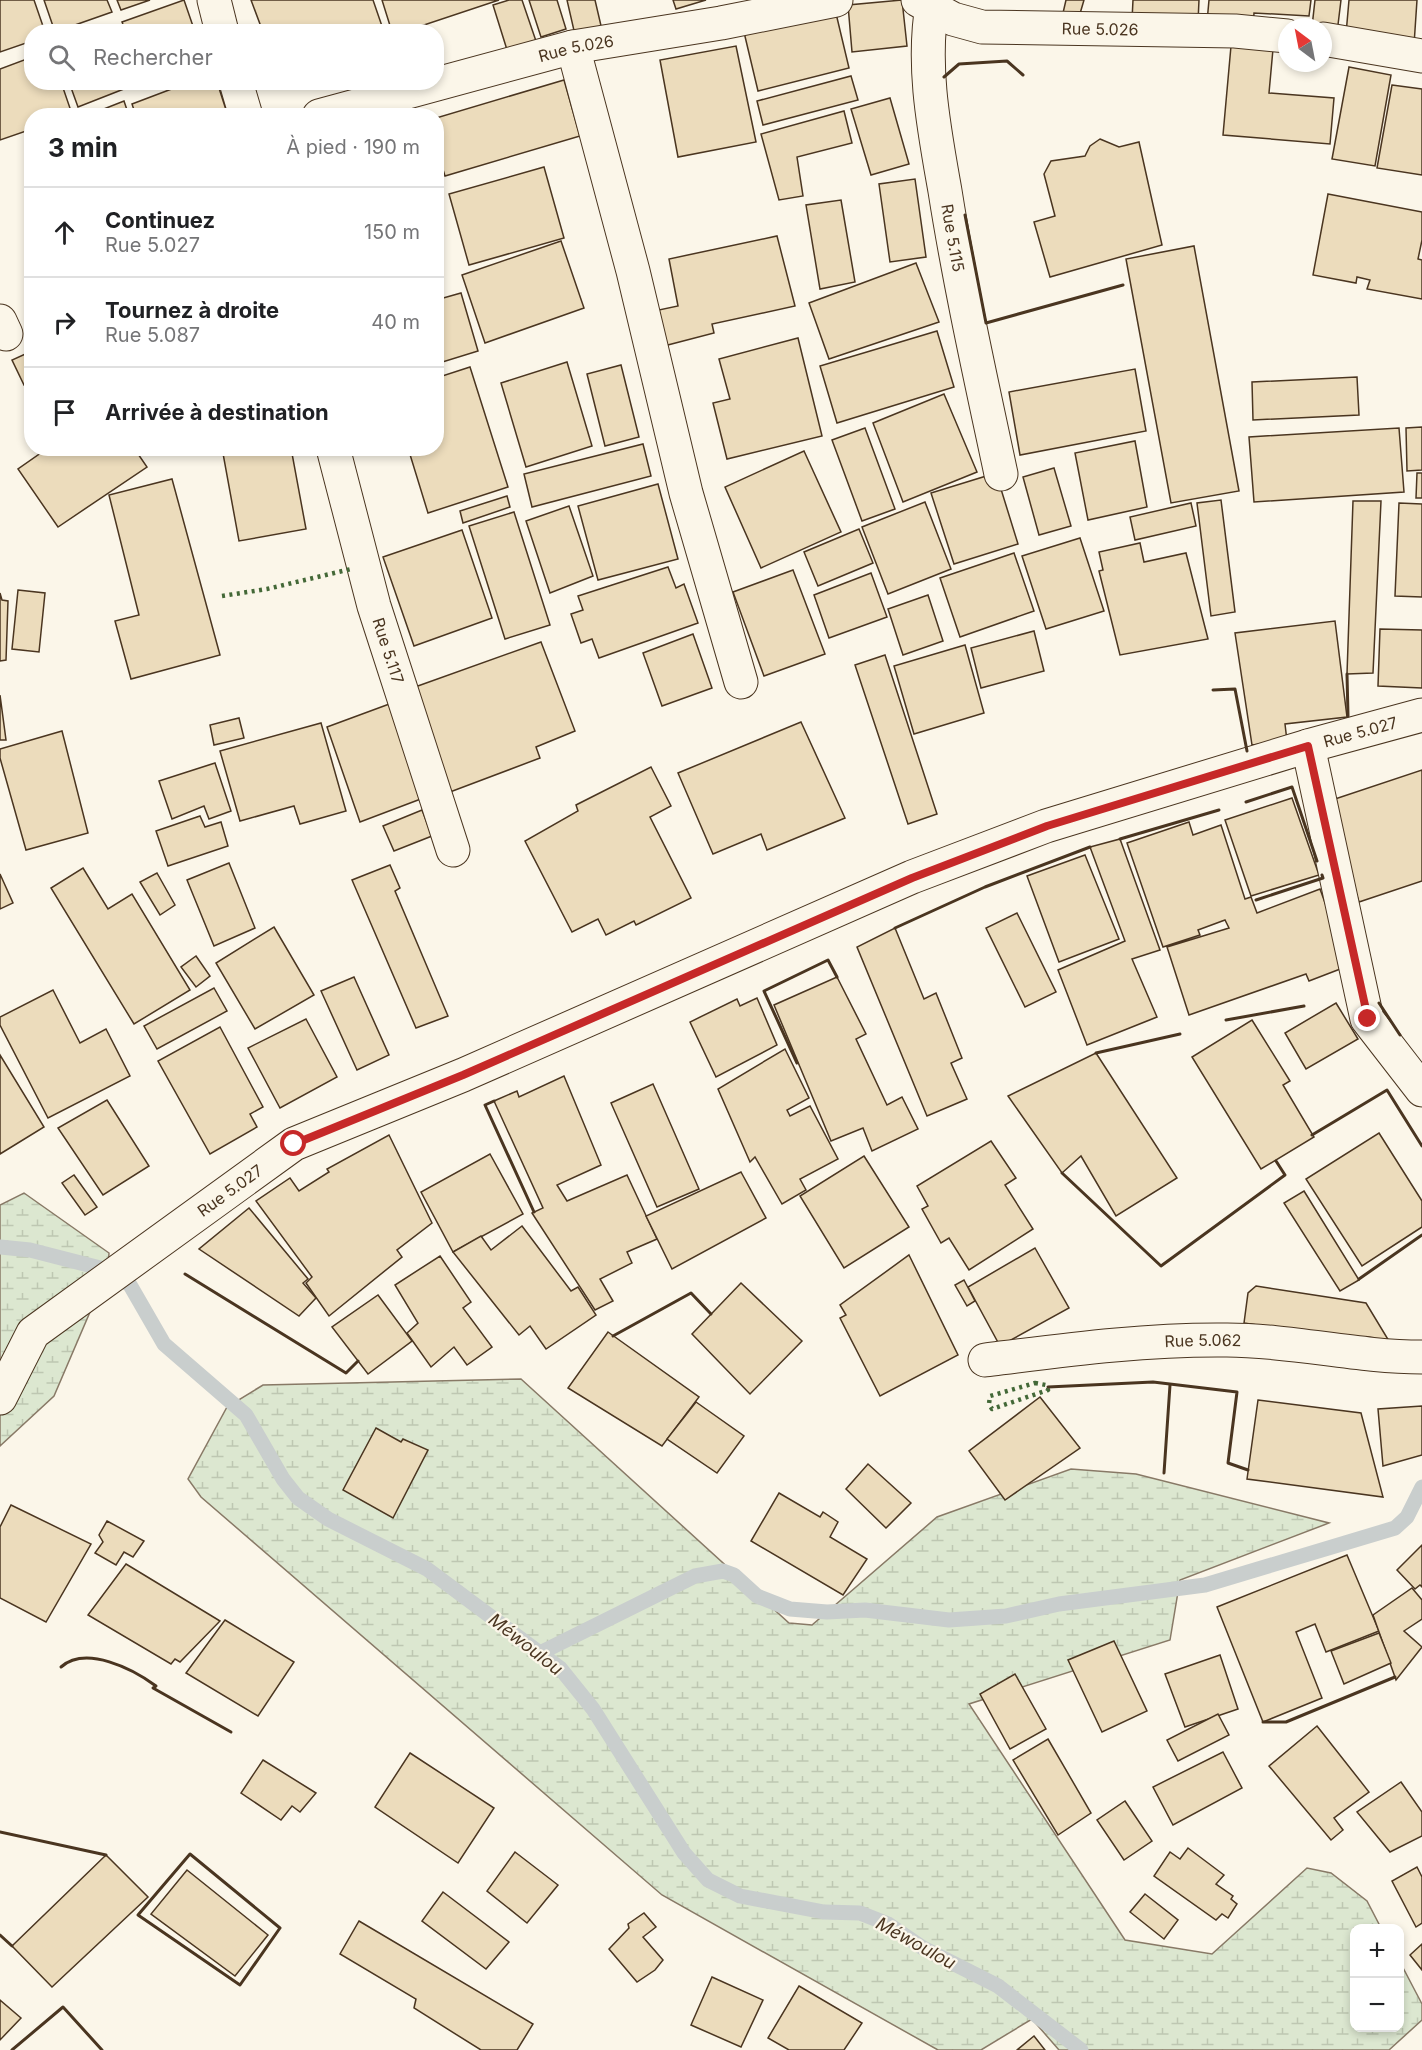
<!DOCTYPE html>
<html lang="fr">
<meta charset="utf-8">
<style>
body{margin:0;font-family:Inter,sans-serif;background:#f2f2f2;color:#202124}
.controls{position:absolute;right:18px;bottom:18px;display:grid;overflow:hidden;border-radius:12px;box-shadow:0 3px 9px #0003}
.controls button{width:54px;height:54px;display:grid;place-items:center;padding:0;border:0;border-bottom:2px solid #e0e0e0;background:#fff;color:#202124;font:30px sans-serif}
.compass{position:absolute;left:1278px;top:18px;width:54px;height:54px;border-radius:50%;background:#fff;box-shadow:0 3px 9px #0003;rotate:328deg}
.stop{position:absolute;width:18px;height:18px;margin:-14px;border:4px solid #c62828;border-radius:50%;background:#fff}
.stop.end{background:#c62828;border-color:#fff;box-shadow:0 2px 6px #0008}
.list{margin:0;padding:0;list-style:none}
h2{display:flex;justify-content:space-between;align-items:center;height:78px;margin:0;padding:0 24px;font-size:26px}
h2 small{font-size:20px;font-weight:400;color:#757577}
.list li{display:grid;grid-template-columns:39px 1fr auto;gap:18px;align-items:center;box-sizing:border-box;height:90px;padding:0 24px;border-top:2px solid #e0e0e0}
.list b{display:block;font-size:22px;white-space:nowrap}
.list p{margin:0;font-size:20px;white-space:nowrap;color:#757577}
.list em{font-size:20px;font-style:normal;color:#757577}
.icon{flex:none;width:33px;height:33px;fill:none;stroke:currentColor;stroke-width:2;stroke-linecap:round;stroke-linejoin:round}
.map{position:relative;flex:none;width:1422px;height:2050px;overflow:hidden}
.search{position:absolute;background:#fff;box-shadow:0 3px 9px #0003;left:24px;top:24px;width:420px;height:66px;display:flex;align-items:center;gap:15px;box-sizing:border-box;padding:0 21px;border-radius:24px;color:#757577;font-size:22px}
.panel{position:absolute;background:#fff;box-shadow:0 3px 9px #0003;left:24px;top:108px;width:420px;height:348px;border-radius:24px}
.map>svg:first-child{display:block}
</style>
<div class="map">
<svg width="1422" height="2050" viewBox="0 0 1422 2050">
<defs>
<pattern id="wetland-marsh" width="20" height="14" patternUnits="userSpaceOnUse" patternTransform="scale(1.5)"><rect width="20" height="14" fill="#dce7d0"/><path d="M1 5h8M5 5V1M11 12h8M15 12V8" fill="none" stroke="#bec7b2"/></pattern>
</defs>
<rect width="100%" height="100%" fill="#fbf6e9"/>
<!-- wetland -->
<g fill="url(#wetland-marsh)" stroke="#887966" stroke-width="1.5">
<polygon points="24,1193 109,1253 108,1270 54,1396 0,1446 0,1205"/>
<polygon points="521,1379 789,1623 812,1625 937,1517 1071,1469 1136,1474 1329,1523 1180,1580 1170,1640 969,1704 1125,1940 1212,1954 1307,1868 1331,1873 1367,1901 1381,1928 1354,1928 1354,2028 1400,2028 1400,1962 1422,2004 1422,2020 1389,2050 1059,2050 1032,2019 981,2050 938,2050 662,1895 201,1497 188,1479 227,1407 263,1385"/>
</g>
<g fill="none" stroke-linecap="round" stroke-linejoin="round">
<!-- stream -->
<g stroke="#c9cecd" stroke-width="15">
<polyline points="0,1247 30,1250 108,1270 130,1285 164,1344 246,1415 283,1479 298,1498 328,1519 427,1569 560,1668 593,1709 684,1853 708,1880 740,1896 824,1912 860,1913 888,1924 923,1948 998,1986 1081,2050"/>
<polyline points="542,1652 695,1576 723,1571 734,1575 757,1596 790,1609 827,1612 865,1610 949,1620 1006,1616 1059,1604 1205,1585 1395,1528 1407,1517 1422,1487"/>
</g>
</g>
<!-- building -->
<g fill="#ecdcbc" stroke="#4a3520" stroke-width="1.5">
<polygon points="0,0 34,0 45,32 32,32 32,41 0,52"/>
<polygon points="44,0 107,0 112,12 55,32"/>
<polygon points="117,0 150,0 121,10"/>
<polygon points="184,0 195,32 126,32 122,22"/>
<polygon points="251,0 373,0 384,32 263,32"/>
<polygon points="382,0 499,0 403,32 392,32"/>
<polygon points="509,0 522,0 537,44 508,53 493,5"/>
<polygon points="529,0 557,0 566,29 541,37"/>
<polygon points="567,0 595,0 602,30 575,35"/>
<polygon points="673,0 706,0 676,9"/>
<polygon points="902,0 907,46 852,52 848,5"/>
<polygon points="1066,0 1084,0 1079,17 1063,13"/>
<polygon points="1133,0 1199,0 1198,22 1132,20"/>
<polygon points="1209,0 1311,0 1309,16 1254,13 1253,27 1207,22"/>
<polygon points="1315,0 1341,0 1337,33 1323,27 1312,27"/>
<polygon points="1349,0 1417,0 1414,45 1346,34"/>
<polygon points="834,5 849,68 758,91 743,28"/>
<polygon points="736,46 756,142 678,157 660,60"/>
<polygon points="1231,46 1273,49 1269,93 1334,98 1330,144 1223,135"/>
<polygon points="32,57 32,82 61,82 72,114 32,116 32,129 0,140 0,69"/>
<polygon points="1349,67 1391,75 1375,166 1332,159"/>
<polygon points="851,76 858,100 763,125 757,101"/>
<polygon points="564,80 580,136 445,176 436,147 436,118"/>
<polygon points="69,82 133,82 134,85 78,107"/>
<polygon points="190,82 217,82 228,116 136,116 132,104"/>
<polygon points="1392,85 1422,89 1422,175 1377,168"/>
<polygon points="890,98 909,164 871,175 851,109"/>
<polygon points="124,101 129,116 86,116"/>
<polygon points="844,111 852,143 797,157 803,196 779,200 761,134"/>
<polygon points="1100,139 1119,147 1139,142 1162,245 1050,277 1034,222 1055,216 1044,174 1051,161 1085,156 1090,146"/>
<polygon points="544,167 564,238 469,265 449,194"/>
<polygon points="915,179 926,257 890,262 879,184"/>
<polygon points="1328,194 1422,212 1422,240 1418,259 1422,260 1422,299 1367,289 1370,280 1357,277 1356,283 1313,275"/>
<polygon points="841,200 855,282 820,289 806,205"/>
<polygon points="777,236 795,306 712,324 714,333 660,347 654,311 678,306 669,259"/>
<polygon points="561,241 584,308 485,343 462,275"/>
<polygon points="1194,246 1239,491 1171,503 1126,259"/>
<polygon points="916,263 939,322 829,359 809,303"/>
<polygon points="461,293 478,351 436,364 436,300"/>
<polygon points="937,331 954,387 837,423 820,366"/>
<polygon points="798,338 822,436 727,459 713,403 730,399 719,359"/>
<polygon points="32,351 32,381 24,385 12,360"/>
<polygon points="567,362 592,446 526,467 501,383"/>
<polygon points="621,365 639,437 605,446 587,374"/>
<polygon points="470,367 508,487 428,513 408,448 436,448 436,378"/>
<polygon points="1135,369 1146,431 1020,455 1009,392"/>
<polygon points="1357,377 1359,415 1253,420 1252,382"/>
<polygon points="944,394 977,472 903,502 873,423"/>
<polygon points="1422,427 1422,470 1407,471 1406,428"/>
<polygon points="865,428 895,509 862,521 832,440"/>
<polygon points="1399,428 1404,492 1254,502 1249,437"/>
<polygon points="1135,441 1147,507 1088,520 1075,453"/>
<polygon points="643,444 651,476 532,507 524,474"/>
<polygon points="48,448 134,448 147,467 58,527 18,469"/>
<polygon points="222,448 291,448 306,529 239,541"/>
<polygon points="804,451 841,532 761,568 725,487"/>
<polygon points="1054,468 1071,526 1039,535 1023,477"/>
<polygon points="996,473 1018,544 954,564 931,493"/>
<polygon points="1417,473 1422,473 1422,498 1416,498"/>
<polygon points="172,479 220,655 131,679 115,621 139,615 109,495"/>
<polygon points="658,484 678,559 598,580 578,506"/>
<polygon points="507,496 510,507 463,523 460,511"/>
<polygon points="1221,500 1235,612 1211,616 1197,503"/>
<polygon points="1353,501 1381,501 1373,673 1347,674"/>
<polygon points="925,502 951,569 888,594 862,527"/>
<polygon points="1191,503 1196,526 1135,540 1130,517"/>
<polygon points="1399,503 1422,504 1422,597 1395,596"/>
<polygon points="569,506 593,576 550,593 526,521"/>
<polygon points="514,512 550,625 505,639 469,526"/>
<polygon points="859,529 873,563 818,586 804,552"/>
<polygon points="462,530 492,618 414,646 383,557"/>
<polygon points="1080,538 1104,611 1046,629 1022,556"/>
<polygon points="1140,543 1144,562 1186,553 1208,639 1120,655 1099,571 1103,570 1099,552"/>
<polygon points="1014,553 1034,611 960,637 940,578"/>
<polygon points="668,567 676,588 684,584 698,623 599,658 592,639 581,643 571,614 583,610 578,596"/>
<polygon points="793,570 825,654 764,676 733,592"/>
<polygon points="871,573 887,617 829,638 814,595"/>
<polygon points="18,590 45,593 39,652 12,649"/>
<polygon points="0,593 2,600 8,601 6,660 0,661"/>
<polygon points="928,595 943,641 903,655 888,609"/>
<polygon points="1335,621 1347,717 1285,724 1287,741 1252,745 1235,633"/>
<polygon points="1380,629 1422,630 1422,688 1378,686"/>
<polygon points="1034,631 1044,671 981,688 971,648"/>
<polygon points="693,634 712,688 662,706 643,653"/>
<polygon points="541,642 575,731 536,747 540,758 450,792 415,687"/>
<polygon points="965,645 984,713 914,734 894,666"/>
<polygon points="885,655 937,814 908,824 855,665"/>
<polygon points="0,695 6,740 0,740"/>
<polygon points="392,703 426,797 360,822 327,727"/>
<polygon points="239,718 244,738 214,745 210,725"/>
<polygon points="801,722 845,818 767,850 761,834 713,854 678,773"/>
<polygon points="321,723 346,811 300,824 294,806 240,821 220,751"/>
<polygon points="62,731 88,833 26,850 0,758 0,749"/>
<polygon points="215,763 231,811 209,819 204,806 172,819 159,781"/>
<polygon points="651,767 671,806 650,817 691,898 636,925 634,921 606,935 598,919 572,932 525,841 578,811 576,805"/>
<polygon points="1422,770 1422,881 1359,902 1326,802"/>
<polygon points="1292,798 1319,875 1251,896 1225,820"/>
<polygon points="422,810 432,836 394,851 383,826"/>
<polygon points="200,816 205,827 221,822 228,846 168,866 156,831"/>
<polygon points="1189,822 1193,835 1221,825 1245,899 1251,897 1257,913 1320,889 1348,966 1309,981 1306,974 1189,1015 1167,947 1229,928 1225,920 1198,930 1200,935 1163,947 1127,843"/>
<polygon points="1120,839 1160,950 1132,959 1157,1017 1087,1045 1058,970 1125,941 1090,847"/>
<polygon points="1085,855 1119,939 1059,962 1027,876"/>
<polygon points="229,863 255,928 214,946 187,880"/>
<polygon points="390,865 400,888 395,891 448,1016 416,1028 352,880"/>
<polygon points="83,868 108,909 132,894 190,990 134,1024 51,888"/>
<polygon points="157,873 175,905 160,915 140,882"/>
<polygon points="0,874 13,903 0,909"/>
<polygon points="1017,913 1056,992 1025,1007 986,928"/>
<polygon points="274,927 314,995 255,1029 216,963"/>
<polygon points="895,928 924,999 936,993 962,1058 951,1063 967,1099 927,1116 857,947"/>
<polygon points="196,956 210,976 196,987 181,967"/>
<polygon points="354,977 389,1055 357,1070 321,991"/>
<polygon points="837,977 866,1034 856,1039 887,1105 902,1097 918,1129 872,1151 863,1128 831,1141 774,1005"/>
<polygon points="214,988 227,1011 157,1049 144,1026"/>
<polygon points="53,990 80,1043 106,1029 130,1076 48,1118 0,1025 0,1017"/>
<polygon points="757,998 777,1045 716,1077 690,1022 737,999 740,1006"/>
<polygon points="1336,1003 1358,1039 1306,1069 1285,1033"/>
<polygon points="306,1019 337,1077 280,1108 248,1048"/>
<polygon points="1252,1020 1290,1081 1283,1085 1314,1137 1261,1169 1192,1057"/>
<polygon points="220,1027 263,1107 250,1114 257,1127 210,1154 158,1061"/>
<polygon points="785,1049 809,1098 787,1110 790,1116 810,1106 838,1159 800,1179 806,1190 782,1204 755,1157 750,1162 718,1089"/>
<polygon points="1096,1053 1177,1178 1116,1216 1081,1156 1062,1173 1008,1096"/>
<polygon points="0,1055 44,1127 0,1154"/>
<polygon points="564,1076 601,1165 557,1185 567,1201 627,1175 657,1239 627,1252 632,1263 600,1279 613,1301 595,1310 532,1213 543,1208 494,1101 517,1091 519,1097"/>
<polygon points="653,1084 699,1189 657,1207 611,1103"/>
<polygon points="107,1100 149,1166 103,1195 58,1128"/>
<polygon points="1379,1133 1422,1201 1422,1227 1362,1266 1306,1179"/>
<polygon points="389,1135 432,1223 397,1250 402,1257 329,1316 306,1283 312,1277 256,1201 290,1178 299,1191 329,1172 327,1169"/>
<polygon points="991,1141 1016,1178 1005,1185 1033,1229 969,1270 949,1238 941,1243 922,1209 928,1206 917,1186"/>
<polygon points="490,1154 523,1214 453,1252 421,1192"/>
<polygon points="864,1156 909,1227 844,1268 800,1196"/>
<polygon points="741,1172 766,1218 672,1269 646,1216"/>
<polygon points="74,1175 97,1207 85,1215 62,1183"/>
<polygon points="1304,1191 1359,1280 1340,1291 1284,1203"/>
<polygon points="249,1208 308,1279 303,1283 316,1298 299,1316 199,1249"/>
<polygon points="522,1226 571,1291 578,1287 596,1315 546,1349 530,1326 519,1335 453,1252 481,1236 491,1250"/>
<polygon points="1035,1248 1069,1308 1000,1346 968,1287"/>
<polygon points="909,1255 958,1355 880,1396 840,1318 846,1315 840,1305"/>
<polygon points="440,1256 471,1302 463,1308 492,1347 467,1365 454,1347 431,1367 407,1333 418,1323 395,1285"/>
<polygon points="964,1280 975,1301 967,1306 955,1285"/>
<polygon points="741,1283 802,1341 750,1394 692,1334"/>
<polygon points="1256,1286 1366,1303 1392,1346 1244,1323 1248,1293"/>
<polygon points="378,1295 412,1341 368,1374 332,1327"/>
<polygon points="608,1332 699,1397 662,1446 568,1388"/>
<polygon points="1040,1397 1080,1448 1005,1500 969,1451"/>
<polygon points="1258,1400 1361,1413 1383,1497 1247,1479"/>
<polygon points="696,1402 744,1436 717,1473 667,1439"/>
<polygon points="1422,1406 1422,1455 1383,1466 1378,1409"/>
<polygon points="376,1428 401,1442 403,1439 428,1450 393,1518 343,1490"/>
<polygon points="868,1464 911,1503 886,1528 846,1489"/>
<polygon points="779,1493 820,1517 823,1512 838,1522 830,1537 867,1559 843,1595 751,1541"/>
<polygon points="11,1505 91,1544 46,1622 0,1598 0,1527"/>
<polygon points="107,1521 144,1541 133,1557 124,1552 116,1565 95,1553 103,1542 99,1535"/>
<polygon points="1422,1545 1422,1587 1420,1585 1415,1589 1397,1570"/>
<polygon points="1347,1555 1379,1631 1326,1652 1315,1624 1296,1632 1322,1698 1263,1722 1217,1607"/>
<polygon points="126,1564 220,1621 180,1662 175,1659 171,1664 88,1615"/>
<polygon points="1412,1588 1422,1600 1422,1619 1404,1631 1422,1647 1396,1680 1373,1615"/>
<polygon points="225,1620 294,1662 258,1716 186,1673"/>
<polygon points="1379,1633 1391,1663 1344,1684 1331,1651"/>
<polygon points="1114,1641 1147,1711 1102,1732 1068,1660"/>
<polygon points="1220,1655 1238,1709 1185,1727 1165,1674"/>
<polygon points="1015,1674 1046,1729 1010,1749 980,1694"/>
<polygon points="1218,1714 1229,1735 1178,1761 1167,1740"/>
<polygon points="1317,1726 1369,1792 1334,1818 1343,1830 1331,1840 1269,1766"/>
<polygon points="1048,1739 1091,1813 1058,1835 1013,1760"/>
<polygon points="1223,1752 1242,1788 1173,1825 1153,1787"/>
<polygon points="410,1753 494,1808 458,1863 375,1807"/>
<polygon points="263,1760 316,1793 300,1812 292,1806 281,1820 241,1793"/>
<polygon points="1401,1782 1422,1812 1422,1836 1390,1852 1357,1812"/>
<polygon points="1125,1801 1152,1841 1124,1860 1097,1820"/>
<polygon points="1188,1848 1224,1875 1216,1884 1233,1896 1231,1899 1237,1904 1228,1918 1222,1914 1216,1920 1154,1876 1170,1852 1180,1859"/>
<polygon points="515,1852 558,1885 527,1923 487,1891"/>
<polygon points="106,1855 148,1897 52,1987 12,1946"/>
<polygon points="1417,1867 1422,1877 1422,1923 1416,1927 1392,1881"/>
<polygon points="187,1870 268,1935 235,1976 151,1914"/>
<polygon points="443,1892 509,1942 486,1969 422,1921"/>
<polygon points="1145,1894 1178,1920 1164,1939 1130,1912"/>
<polygon points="644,1913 656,1927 643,1937 663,1960 655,1970 637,1982 609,1949 629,1928 628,1924"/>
<polygon points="359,1921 533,2024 517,2050 481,2050 414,2008 416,1999 340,1954"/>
<polygon points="1422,1944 1422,1970 1410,1955"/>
<polygon points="712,1977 763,2000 741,2047 691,2025"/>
<polygon points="799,1986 862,2023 844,2050 789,2050 768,2038"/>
<polygon points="0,2000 21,2018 0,2040"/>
<polygon points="1034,2036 1045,2050 1017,2050"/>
</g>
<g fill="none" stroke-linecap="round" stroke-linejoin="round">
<!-- minor casing -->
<g stroke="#4a3520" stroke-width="35">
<g id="minor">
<polyline points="214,0 222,32"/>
<path id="s1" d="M 918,0 L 953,19 L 982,27 L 1235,31 L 1287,36"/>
<path id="s2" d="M 933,0 C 921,63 934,129 945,191 C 960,286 981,380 1001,474"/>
<polyline points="1323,39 1422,56"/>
<polyline points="573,47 633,271 686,493 741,682"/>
<polyline points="236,82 246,116"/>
<path id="s3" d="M 319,116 L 573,47 L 721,23 L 836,0"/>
<polyline points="0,321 6,334"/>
<path id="s4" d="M 333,448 L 374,606 L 453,850"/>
<polyline points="1308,746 1367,1019 1422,1090"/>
<path id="s5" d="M 985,1360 C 1065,1350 1146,1339 1227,1340 C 1292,1340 1356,1357 1422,1357"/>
<path id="s6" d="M 0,1398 L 33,1333 L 294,1144 L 463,1075 L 912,877 L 1046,826 L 1308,746 L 1422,715"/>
</g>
</g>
<!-- minor -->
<use href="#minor" stroke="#fbf6e9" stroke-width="33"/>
<!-- hedge -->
<g stroke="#436837" stroke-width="4.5" stroke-dasharray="3 4.5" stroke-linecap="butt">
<polyline points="222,596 267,589 351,569"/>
<polygon points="1035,1383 1046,1385 1048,1390 992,1409 989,1404 990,1396"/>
</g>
<!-- wall -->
<g stroke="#4a3520" stroke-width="3">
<polyline points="944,77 959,64 1007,61 1023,75"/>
<polyline points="965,215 986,323 1123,285"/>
<polyline points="1347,674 1348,716"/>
<polyline points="1213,690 1235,689 1247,751"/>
<polyline points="1246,802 1292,787 1317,861"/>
<polyline points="1120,839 1219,810"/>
<polyline points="1256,900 1323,878 1322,875"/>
<polyline points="895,928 985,887 1090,847"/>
<polyline points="1379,1003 1400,1035"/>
<polyline points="1226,1020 1304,1006"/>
<polyline points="1096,1053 1180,1034"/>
<polyline points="797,1063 764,991 828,960 837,977"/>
<polyline points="494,1101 485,1105 534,1212"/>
<polyline points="1312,1135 1387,1090 1422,1146"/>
<polyline points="1062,1173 1161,1266 1285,1175 1276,1161"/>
<polyline points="185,1274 346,1373 358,1361"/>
<polyline points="1359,1279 1422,1235"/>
<polyline points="613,1336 691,1293 711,1314"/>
<polyline points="1048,1387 1153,1382 1237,1392 1228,1463 1248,1470"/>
<polyline points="1164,1473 1170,1385"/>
<path d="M 61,1667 C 86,1645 133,1669 156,1686 L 153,1688 L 231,1732"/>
<polyline points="1263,1722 1286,1722 1395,1677"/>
<polyline points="0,1832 106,1855"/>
<polygon points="190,1854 280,1928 240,1985 138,1915"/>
<polyline points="0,1935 12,1946"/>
<polyline points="12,2050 63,2007 102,2050"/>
</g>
</g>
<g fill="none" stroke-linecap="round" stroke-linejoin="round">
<!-- route -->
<polyline stroke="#c62828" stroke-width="8" points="294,1144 463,1075 912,878 1047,826 1308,746 1368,1019"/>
</g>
<g text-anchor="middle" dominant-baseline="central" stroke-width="4.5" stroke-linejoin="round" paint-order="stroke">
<!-- street labels -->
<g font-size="16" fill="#4a3520" stroke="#fbf6e9">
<text stroke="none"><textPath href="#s1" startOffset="188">Rue 5.026</textPath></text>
<text stroke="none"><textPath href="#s3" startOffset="266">Rue 5.026</textPath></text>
<text stroke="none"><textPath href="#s2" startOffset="240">Rue 5.115</textPath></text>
<text stroke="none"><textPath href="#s4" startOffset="210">Rue 5.117</textPath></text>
<text stroke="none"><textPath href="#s6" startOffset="1540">Rue 5.027</textPath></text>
<text stroke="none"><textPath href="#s6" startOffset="316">Rue 5.027</textPath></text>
<text stroke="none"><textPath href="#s5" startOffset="219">Rue 5.062</textPath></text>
</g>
<!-- water labels -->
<g font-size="18" font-style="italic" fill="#4a3520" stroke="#fbf6e9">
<text transform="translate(526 1644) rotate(38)">Méwoulou</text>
<text transform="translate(916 1943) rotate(29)">Méwoulou</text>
</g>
</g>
</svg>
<div class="controls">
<button>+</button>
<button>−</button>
</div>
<svg class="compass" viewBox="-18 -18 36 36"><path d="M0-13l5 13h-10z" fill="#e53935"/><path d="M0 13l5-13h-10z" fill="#757577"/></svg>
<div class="stop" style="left:294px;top:1144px"></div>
<div class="stop end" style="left:1368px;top:1019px"></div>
<div class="search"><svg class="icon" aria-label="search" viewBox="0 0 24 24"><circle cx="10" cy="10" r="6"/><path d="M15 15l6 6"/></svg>Rechercher</div>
<section class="panel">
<h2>3 min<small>À pied · 190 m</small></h2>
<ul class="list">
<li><svg class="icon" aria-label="ahead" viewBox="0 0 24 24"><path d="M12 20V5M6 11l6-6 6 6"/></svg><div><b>Continuez</b><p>Rue 5.027</p></div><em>150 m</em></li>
<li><svg class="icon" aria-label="right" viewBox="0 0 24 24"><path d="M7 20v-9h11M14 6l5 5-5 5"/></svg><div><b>Tournez à droite</b><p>Rue 5.087</p></div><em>40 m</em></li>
<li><svg class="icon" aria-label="arrive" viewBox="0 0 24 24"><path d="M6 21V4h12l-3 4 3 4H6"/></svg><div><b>Arrivée à destination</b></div></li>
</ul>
</section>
</div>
